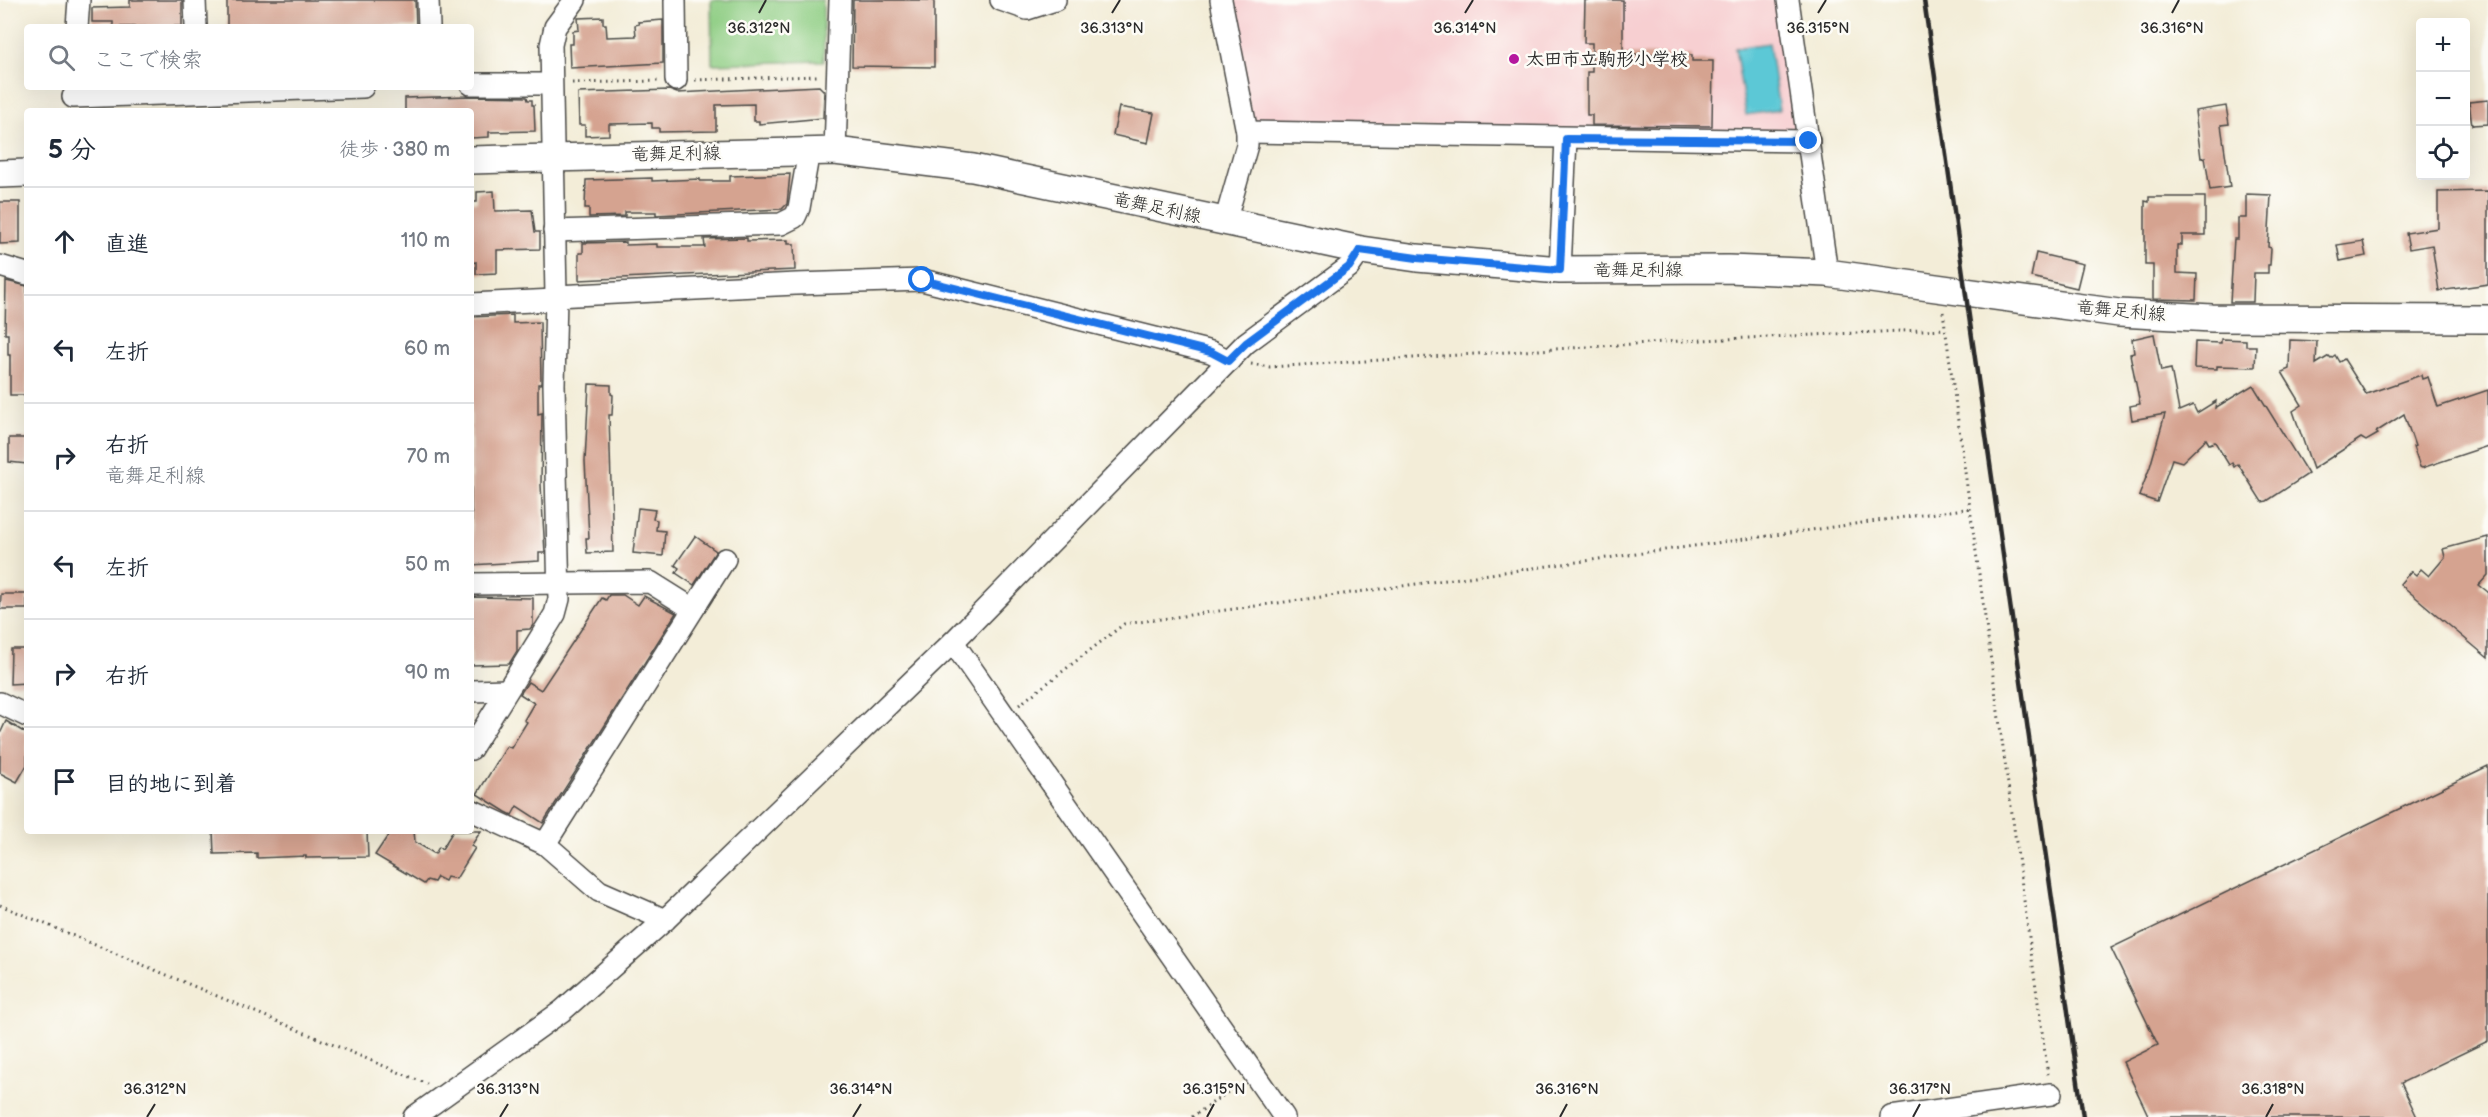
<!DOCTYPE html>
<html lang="ja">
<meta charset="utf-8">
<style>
body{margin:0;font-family:"Balsamiq Sans","Klee One",sans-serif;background:#f2f2f3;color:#1f2937}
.controls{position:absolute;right:18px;top:18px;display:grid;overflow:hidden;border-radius:6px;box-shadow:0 6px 24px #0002}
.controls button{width:54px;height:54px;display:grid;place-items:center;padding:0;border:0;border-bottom:2px solid #e0e1e3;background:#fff;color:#1f2937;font:30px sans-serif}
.stop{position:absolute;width:18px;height:18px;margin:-14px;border:4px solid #1a73e8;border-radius:50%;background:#fff}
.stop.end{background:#1a73e8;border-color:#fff;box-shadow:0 2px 6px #0008}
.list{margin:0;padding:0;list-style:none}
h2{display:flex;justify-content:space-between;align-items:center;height:78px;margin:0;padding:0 24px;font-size:26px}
h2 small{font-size:20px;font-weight:400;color:#747a83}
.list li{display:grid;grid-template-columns:39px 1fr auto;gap:18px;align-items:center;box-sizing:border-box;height:108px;padding:0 24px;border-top:2px solid #e0e1e3}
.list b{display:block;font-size:22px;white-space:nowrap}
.list p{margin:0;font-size:20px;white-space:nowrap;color:#747a83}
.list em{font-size:20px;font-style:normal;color:#747a83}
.icon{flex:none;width:33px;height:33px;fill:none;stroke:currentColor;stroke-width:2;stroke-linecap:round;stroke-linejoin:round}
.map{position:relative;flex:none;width:2488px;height:1117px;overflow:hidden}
.search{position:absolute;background:#fff;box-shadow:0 6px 24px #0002;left:24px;top:24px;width:450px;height:66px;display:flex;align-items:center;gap:15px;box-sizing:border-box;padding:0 21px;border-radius:6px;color:#747a83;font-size:22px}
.panel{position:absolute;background:#fff;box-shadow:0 6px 24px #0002;left:24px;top:108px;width:450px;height:726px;border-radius:6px}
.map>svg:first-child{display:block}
</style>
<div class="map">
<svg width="2488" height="1117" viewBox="0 0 2488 1117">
<rect width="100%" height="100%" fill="#fdfcf7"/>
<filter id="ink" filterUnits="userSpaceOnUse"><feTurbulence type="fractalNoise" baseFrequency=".0167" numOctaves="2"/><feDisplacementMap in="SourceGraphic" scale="12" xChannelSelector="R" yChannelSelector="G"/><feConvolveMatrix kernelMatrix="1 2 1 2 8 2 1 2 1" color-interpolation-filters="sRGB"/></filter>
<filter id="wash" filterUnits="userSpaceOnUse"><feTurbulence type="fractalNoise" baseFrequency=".008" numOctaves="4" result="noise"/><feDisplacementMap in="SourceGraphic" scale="24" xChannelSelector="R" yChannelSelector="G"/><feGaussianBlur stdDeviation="1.35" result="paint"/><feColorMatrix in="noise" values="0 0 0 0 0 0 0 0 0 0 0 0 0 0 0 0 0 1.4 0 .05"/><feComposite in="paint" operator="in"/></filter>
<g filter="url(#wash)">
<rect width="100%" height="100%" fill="#f3edd8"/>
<!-- built -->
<polygon fill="#f7cfd1" points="1229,0 1780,0 1797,126 1793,132 1266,125 1251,117"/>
<!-- green -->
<polygon fill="#8ecd83" stroke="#5c7c57" stroke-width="1.5" points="711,0 823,0 824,61 712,64"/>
<!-- water -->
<polygon fill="#5cc8d6" stroke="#447a80" stroke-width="1.5" points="1769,43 1779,110 1746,115 1735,48"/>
<g id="blocks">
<!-- building -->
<g fill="#d5a390">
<polygon points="130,0 182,0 182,26 113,27 113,22 92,22 92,8 130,7"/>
<polygon points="227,0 415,0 416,27 227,27"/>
<polygon points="853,0 934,0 934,67 852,66"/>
<polygon points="1585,0 1623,0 1623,54 1692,55 1692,61 1713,61 1712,126 1592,125 1592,115 1587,115 1587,72 1592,72 1592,43 1584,43"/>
<polygon points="603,17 603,24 606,24 607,37 636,36 635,25 639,24 638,22 663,20 663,63 570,68 569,44 573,44 573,31 579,30 578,18"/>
<polygon points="819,86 824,91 823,118 759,124 759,121 754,121 754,104 716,105 716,131 659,132 659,128 652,128 652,123 609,124 609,135 585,136 585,125 579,125 578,93 669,90 677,93"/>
<polygon points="469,96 527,97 528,100 532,100 532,105 534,105 535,131 489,132 489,137 471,138 471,111 405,111 405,98"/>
<polygon points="2488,100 2488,124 2472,125 2469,102"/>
<polygon points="2226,106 2229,124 2221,125 2230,187 2210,190 2205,157 2201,158 2195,111"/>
<polygon points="1119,107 1154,113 1148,143 1113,135"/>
<polygon points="790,174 787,204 782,209 656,215 656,212 625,212 625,216 589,217 589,208 585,208 586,180 652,178 652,181 700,179 700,181 730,181 730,176"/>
<polygon points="494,191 495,211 532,210 535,232 540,232 540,249 497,250 497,273 476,274 476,262 471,263 471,202 477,202 477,192"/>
<polygon points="2488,191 2488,284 2439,291 2432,245 2409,249 2406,233 2438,228 2438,192"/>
<polygon points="2246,194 2271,195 2268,247 2271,248 2270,265 2268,265 2268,273 2254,273 2253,302 2230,302 2234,239 2238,239 2238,218 2246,218"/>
<polygon points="2149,197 2205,197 2205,235 2182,235 2182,245 2177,245 2177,273 2197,274 2196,300 2153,299 2153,265 2145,265 2145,201 2149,202"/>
<polygon points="0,202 20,202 20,243 0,244"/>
<polygon points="747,238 747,241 788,240 788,244 794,244 795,270 579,280 579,253 583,253 583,243 626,242 626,245 657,244 657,247 705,247 704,239"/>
<polygon points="2363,241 2366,256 2340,261 2337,245"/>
<polygon points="2036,253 2083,264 2077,288 2031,277"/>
<polygon points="6,281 27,286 27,395 10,395 10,355 8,355 8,334 5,334"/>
<polygon points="513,315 513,323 540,322 541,384 538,384 538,414 542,413 541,485 545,553 539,553 539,561 471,565 471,547 473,547 471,504 471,317"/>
<polygon points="2154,334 2161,371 2171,369 2179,411 2193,405 2197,413 2216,401 2215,408 2253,385 2308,474 2267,501 2262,502 2238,464 2234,467 2232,463 2229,465 2215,442 2209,444 2206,439 2182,462 2172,459 2157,502 2139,496 2150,467 2165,414 2132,420 2130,406 2140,404 2130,354 2134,353 2132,339"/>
<polygon points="2221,339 2246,340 2246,346 2256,346 2255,367 2217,366 2217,369 2194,368 2195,342 2221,343"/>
<polygon points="2290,340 2317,341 2316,364 2329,356 2331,358 2335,355 2339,362 2344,359 2366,394 2421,375 2422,379 2428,377 2438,407 2488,390 2488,446 2422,468 2420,467 2413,447 2415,446 2404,414 2376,432 2378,434 2366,441 2361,438 2313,469 2293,411 2302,405 2282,372 2289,369"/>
<polygon points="589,384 611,385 611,394 613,395 612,415 609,415 613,552 587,553 586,538 589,538 585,461"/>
<polygon points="9,438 27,438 27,464 9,462"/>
<polygon points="638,508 655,510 653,519 657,520 656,530 665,531 663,556 633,553"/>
<polygon points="695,536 716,551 694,585 676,573 679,568 675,565"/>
<polygon points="2488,537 2488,575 2479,585 2488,592 2488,658 2400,584 2411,571 2416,575 2421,569 2429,576 2445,557 2443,549"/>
<polygon points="1,594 27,594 27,609 0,609"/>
<polygon points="609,595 623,595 638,605 644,596 676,613 543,823 517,806 512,815 506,812 477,794 507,746 511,748 527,722 524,720 534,703 520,694 528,682 541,690 602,598 606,600"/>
<polygon points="471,597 533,598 533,625 530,629 517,630 517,651 509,664 471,665"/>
<polygon points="11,649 27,649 27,683 10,684"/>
<polygon points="6,721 27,734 27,765 17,782 0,773 0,734"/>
<polygon points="2488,766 2488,1041 2401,1083 2417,1117 2149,1117 2123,1062 2158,1045 2111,948"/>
<polygon points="213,831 367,831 368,857 306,858 306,856 257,858 257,853 214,854"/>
<polygon points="391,831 414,831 415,842 435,854 439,847 442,849 453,831 481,831 471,846 475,848 456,879 447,877 445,881 437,877 434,882 427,880 424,884 375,855"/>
</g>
</g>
</g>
<g filter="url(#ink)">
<use href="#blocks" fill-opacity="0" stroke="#494845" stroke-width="1.5"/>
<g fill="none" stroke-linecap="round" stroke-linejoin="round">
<!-- minor casing -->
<g stroke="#494845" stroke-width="24">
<g id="minor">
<polyline points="195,0 196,27"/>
<polyline points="428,0 429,27"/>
<polyline points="675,0 676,80"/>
<polyline points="1001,0 1027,9 1055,0"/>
<polyline points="1221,0 1247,132 1247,145 1225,222"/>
<polyline points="1788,0 1827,273"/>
<polyline points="77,27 79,0"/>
<polyline points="471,84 551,84"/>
<polyline points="73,97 363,87"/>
<polyline points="1247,132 1809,141"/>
<polyline points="835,151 840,0"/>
<polyline points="554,231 781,224 795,217 799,208 809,151"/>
<polyline points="0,266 27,274"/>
<polyline points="1560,270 1566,139"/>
<polyline points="556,296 796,284 922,280 1211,352 1229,361"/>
<polyline points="471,304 555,300"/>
<polyline points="471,584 650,582 693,609"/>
<polyline points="953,642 1284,1117"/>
<polyline points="471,691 507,690"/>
<polyline points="0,703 27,716"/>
<polyline points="471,749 555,614 559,599 554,385 556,296 551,45 555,27 575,0"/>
<polyline points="471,810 545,844 599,891 665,920"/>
<polyline points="545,844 725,559"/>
<polyline points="414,1117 562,1011 665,920 953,642 1246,343 1349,267 1361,250"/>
<polyline points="1891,1117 2051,1094"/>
</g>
</g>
<!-- major casing -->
<g stroke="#494845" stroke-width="30">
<g id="major">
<polyline points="471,160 835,151 973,168 1361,250 1417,258 1560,270 1728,269 1827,273 2119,313 2212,318 2488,319"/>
<polyline points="0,174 27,173"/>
</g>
</g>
<!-- path -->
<g stroke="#494845" stroke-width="3" stroke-dasharray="1.5 4.5" stroke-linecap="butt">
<polyline points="695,80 817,76"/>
<polyline points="572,83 658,81"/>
<polyline points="1943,312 2048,1075"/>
<polyline points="1251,364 1270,367 1681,341 1945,329"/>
<polyline points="1019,705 1124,624 1972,508"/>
<polyline points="0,905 427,1084"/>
<polyline points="1192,1117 1238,1085"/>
</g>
<!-- minor -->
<use href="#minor" stroke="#fff" stroke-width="21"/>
<!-- major -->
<use href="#major" stroke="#fff" stroke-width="27"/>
<!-- rail -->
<polyline stroke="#2b2b2b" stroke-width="4.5" points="1924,0 2083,1117"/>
</g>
</g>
<g fill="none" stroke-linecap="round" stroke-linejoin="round" filter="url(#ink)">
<!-- route -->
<polyline stroke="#1a73e8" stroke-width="8" points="922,280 1211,352 1228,361 1246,343 1349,267 1360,250 1417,258 1560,270 1566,139 1809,141"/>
</g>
<!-- ticks -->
<path fill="none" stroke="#2b2b2b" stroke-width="2" d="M 759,13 L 766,0M 1112,13 L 1120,0M 1465,13 L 1473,0M 1818,13 L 1826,0M 2172,13 L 2179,0M 147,1117 L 155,1104M 500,1117 L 508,1104M 853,1117 L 861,1104M 1207,1117 L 1214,1104M 1560,1117 L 1567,1104M 1913,1117 L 1920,1104M 2266,1117 L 2273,1104"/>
<!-- markers -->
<circle fill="#b5179e" stroke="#fdfcf7" stroke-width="2" cx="1514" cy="59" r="6"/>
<g text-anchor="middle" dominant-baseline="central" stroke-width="5" stroke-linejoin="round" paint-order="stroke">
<!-- poi labels -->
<g font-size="18" font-weight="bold" fill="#2b2b2b" stroke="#fdfcf7" text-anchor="start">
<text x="1526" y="59">太田市立駒形小学校</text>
</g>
<!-- street labels -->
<g font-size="18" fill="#2b2b2b" stroke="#fdfcf7">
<text transform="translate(676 154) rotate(-1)">竜舞足利線</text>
<text transform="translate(1157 208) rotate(12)">竜舞足利線</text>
<text x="1638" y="270">竜舞足利線</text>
<text transform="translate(2121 311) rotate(5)">竜舞足利線</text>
</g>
</g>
<g font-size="15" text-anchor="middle" fill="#2b2b2b" stroke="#fdfcf7" stroke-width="5" stroke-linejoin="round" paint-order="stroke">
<text x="759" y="33">36.312°N</text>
<text x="1112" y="33">36.313°N</text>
<text x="1465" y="33">36.314°N</text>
<text x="1818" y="33">36.315°N</text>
<text x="2172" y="33">36.316°N</text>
<text x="155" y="1094">36.312°N</text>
<text x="508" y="1094">36.313°N</text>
<text x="861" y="1094">36.314°N</text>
<text x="1214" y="1094">36.315°N</text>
<text x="1567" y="1094">36.316°N</text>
<text x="1920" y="1094">36.317°N</text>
<text x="2273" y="1094">36.318°N</text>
</g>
</svg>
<div class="controls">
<button>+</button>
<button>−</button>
<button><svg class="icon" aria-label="locate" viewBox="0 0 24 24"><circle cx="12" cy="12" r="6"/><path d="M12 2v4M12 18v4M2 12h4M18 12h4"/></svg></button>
</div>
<div class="stop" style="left:922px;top:280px"></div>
<div class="stop end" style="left:1809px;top:141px"></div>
<div class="search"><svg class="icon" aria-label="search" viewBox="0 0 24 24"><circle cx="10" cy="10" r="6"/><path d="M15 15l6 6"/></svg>ここで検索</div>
<section class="panel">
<h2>5 分<small>徒歩 · 380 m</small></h2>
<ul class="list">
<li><svg class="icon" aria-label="ahead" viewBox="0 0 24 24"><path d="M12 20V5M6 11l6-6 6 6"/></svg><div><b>直進</b></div><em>110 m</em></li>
<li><svg class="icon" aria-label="left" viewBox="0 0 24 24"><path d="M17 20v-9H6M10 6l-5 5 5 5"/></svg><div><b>左折</b></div><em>60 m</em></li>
<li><svg class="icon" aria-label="right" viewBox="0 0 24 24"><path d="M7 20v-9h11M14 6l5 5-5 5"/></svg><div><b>右折</b><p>竜舞足利線</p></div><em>70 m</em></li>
<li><svg class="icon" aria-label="left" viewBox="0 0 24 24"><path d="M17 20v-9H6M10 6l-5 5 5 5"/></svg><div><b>左折</b></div><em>50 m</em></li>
<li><svg class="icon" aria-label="right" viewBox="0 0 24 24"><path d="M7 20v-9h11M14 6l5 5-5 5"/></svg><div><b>右折</b></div><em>90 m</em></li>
<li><svg class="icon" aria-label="arrive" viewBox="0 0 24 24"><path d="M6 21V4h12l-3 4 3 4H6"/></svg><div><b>目的地に到着</b></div></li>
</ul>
</section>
</div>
